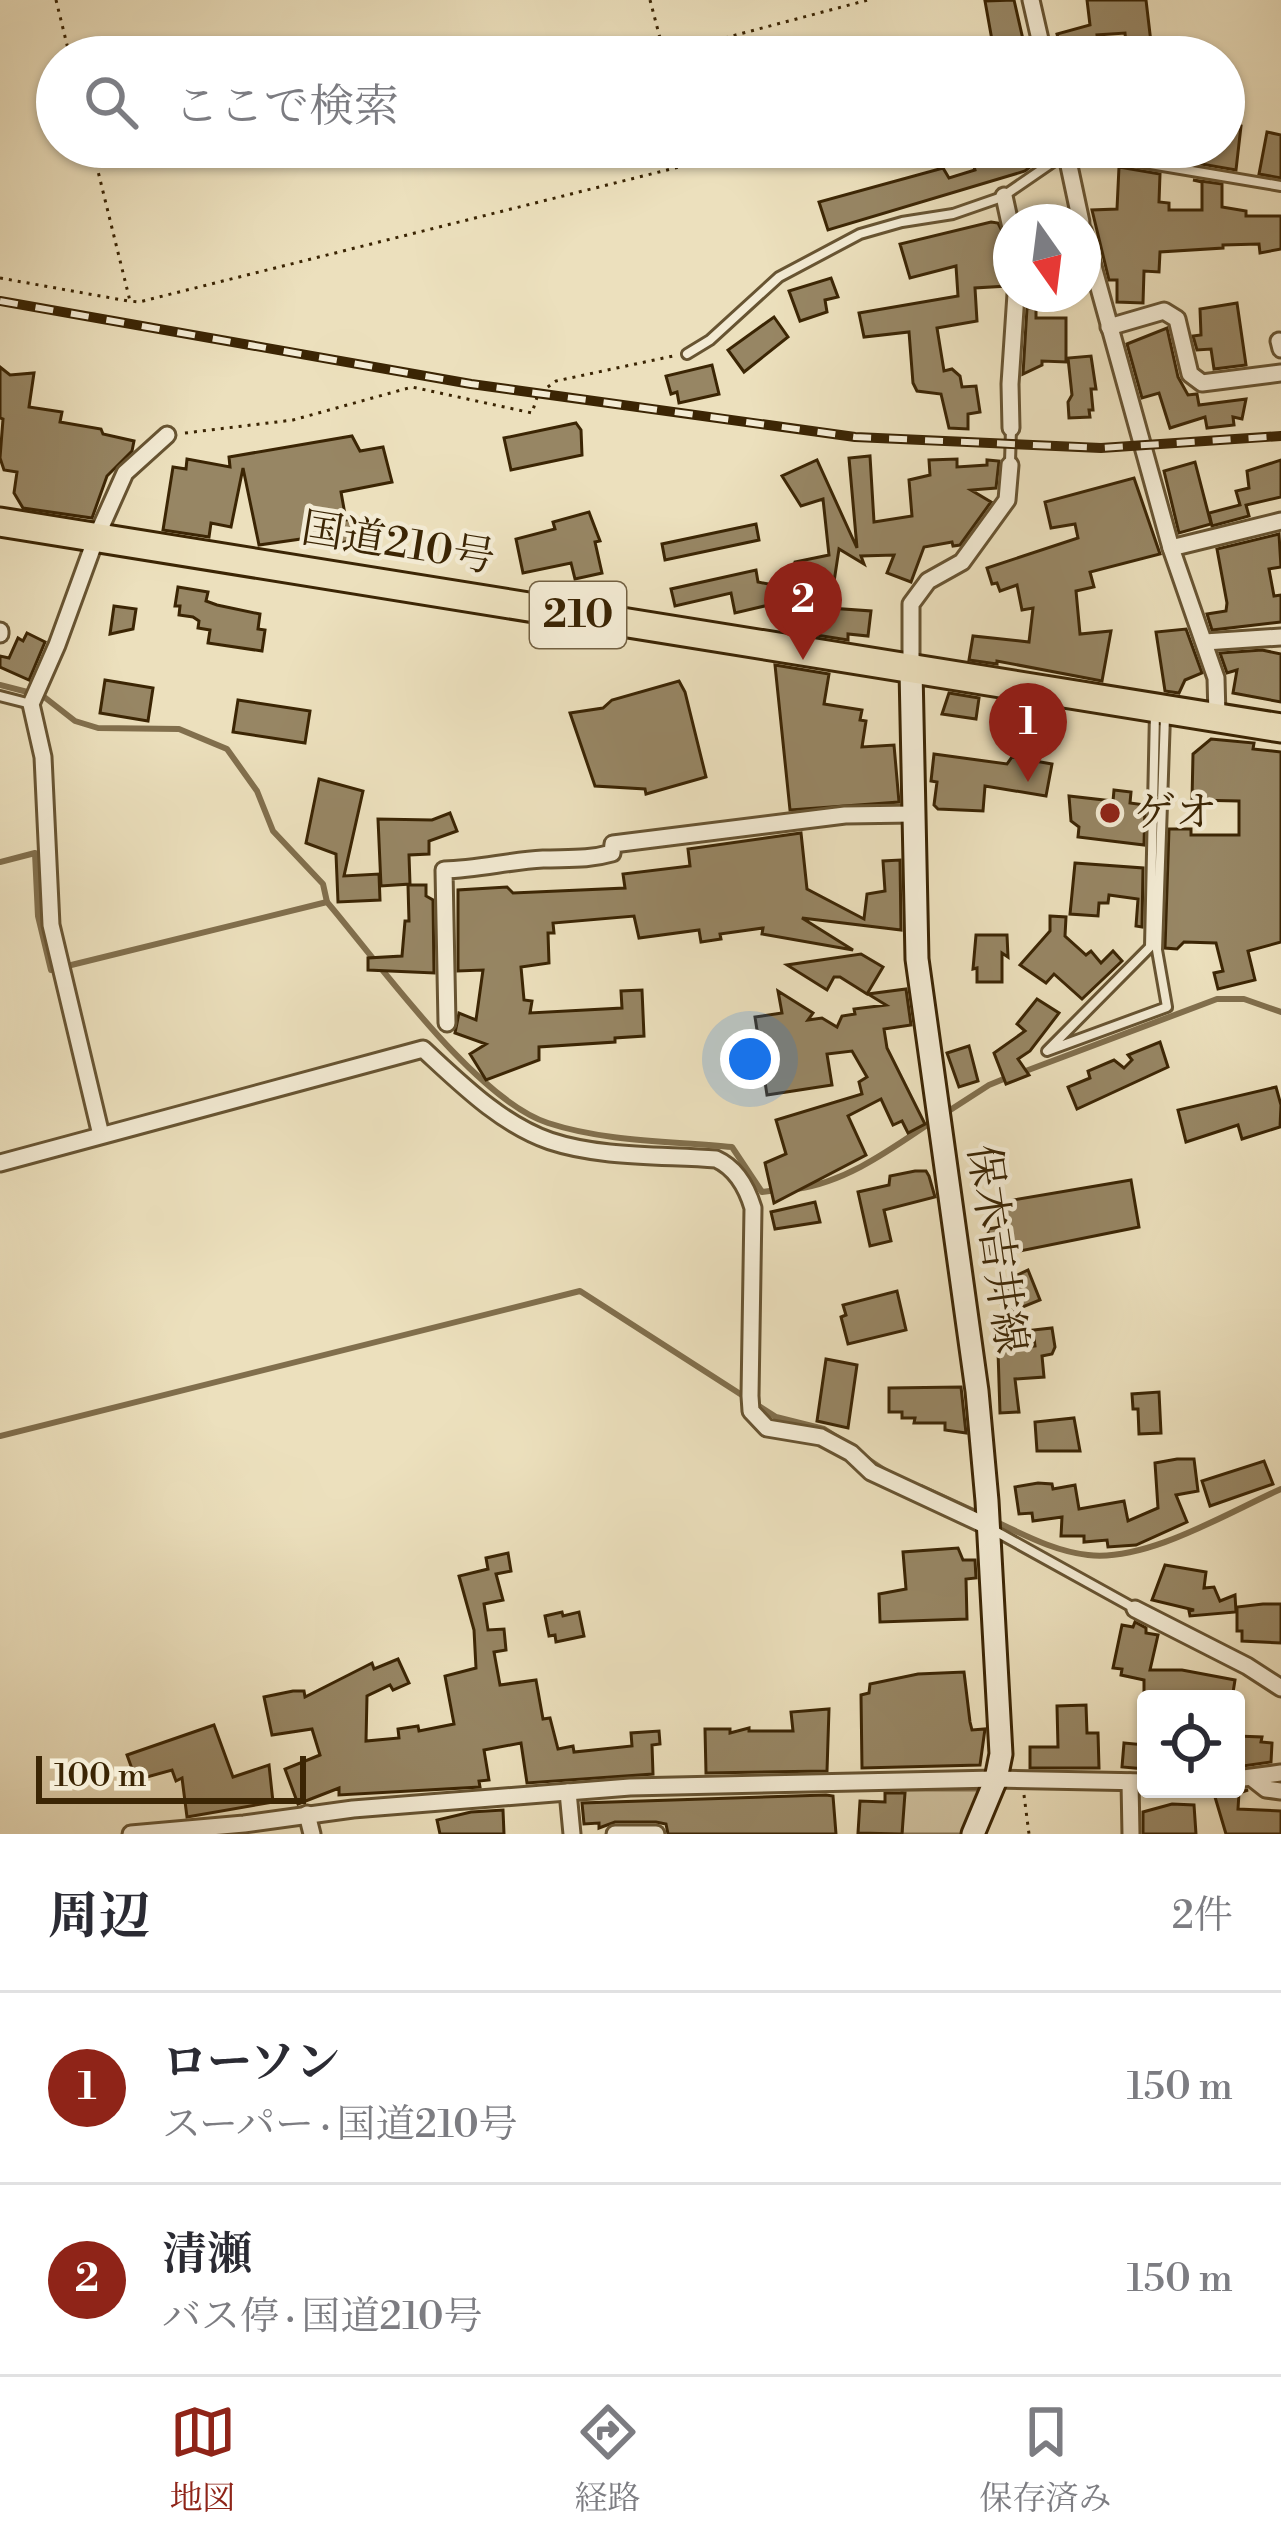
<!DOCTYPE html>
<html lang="ja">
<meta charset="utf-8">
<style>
body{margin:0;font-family:"Libre Bodoni","Noto Serif JP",serif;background:#f7f7f7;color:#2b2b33}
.controls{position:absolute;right:36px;bottom:36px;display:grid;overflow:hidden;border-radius:12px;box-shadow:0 3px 9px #0004}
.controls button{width:108px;height:108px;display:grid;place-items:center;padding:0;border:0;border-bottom:3px solid #e1e1e2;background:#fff;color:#2b2b33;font:60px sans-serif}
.compass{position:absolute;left:993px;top:204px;width:108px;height:108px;border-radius:50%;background:#fff;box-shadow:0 3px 9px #0004;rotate:166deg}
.scale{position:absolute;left:36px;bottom:30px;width:270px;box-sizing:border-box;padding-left:12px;border:6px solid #3b2504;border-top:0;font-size:33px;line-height:42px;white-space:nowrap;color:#3b2504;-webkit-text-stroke:9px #f3ebd4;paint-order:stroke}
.you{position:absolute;left:750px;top:1059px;width:42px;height:42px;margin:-30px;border:9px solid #fff;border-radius:50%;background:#1a73e8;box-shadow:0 0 0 18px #1a73e833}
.badge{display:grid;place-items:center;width:78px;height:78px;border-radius:50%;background:#8f2418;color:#fff;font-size:39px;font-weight:700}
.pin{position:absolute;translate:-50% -99px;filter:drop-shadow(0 3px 6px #0008)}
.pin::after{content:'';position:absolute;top:63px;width:42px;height:36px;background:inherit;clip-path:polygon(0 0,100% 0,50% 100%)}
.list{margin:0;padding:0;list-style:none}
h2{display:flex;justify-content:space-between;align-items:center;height:156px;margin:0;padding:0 48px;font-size:51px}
h2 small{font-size:39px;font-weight:400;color:#7c7c81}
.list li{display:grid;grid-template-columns:78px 1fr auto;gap:36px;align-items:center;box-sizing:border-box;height:192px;padding:0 48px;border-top:3px solid #e1e1e2}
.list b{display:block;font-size:45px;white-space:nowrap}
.list p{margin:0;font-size:39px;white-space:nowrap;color:#7c7c81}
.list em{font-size:39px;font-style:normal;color:#7c7c81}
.icon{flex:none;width:66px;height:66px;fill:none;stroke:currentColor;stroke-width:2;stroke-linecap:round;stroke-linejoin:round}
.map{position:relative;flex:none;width:1281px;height:1834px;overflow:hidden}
.search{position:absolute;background:#fff;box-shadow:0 3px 9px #0004;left:36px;right:36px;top:36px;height:132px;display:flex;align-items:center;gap:30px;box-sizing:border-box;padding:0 42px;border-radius:66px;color:#7c7c81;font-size:45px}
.sheet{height:540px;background:#fff}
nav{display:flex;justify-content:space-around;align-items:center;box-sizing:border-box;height:168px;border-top:3px solid #e1e1e2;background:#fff;font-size:33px;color:#7c7c81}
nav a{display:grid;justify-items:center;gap:6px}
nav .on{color:#8f2418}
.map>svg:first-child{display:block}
</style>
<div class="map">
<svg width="1281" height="1834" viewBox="0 0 1281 1834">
<rect width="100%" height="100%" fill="#ece0bd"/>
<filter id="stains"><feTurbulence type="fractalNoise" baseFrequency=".00167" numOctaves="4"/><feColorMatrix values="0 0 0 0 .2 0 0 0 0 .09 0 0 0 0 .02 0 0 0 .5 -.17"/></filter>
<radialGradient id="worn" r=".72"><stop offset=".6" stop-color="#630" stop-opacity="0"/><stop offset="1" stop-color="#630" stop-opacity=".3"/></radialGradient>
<!-- green -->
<polygon fill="#cec09e" stroke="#847251" stroke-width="3" points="902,1790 984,1790 967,1834 902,1834"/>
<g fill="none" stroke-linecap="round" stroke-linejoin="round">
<!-- stream -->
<g stroke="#816f4d" stroke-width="6">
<polyline points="0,685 43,696 75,721 98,728 179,729 227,749 257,791 273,831 323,884 327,902"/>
<path d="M 0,862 L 35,853 L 38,916 L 51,970 L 327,902 C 379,963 475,1099 548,1123 C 606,1142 672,1141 732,1147 L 762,1192 L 777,1190"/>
<polyline points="1023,1072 1217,999 1244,999 1281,1012"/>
<polyline points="944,1114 989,1085 1011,1076"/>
<path d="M 796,1189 C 847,1182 891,1149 933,1121"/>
<polyline points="0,1436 580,1291 776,1417 824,1429 838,1438"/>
<polyline points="863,1456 887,1472"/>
<polyline points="921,1487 980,1514"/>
<path d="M 992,1520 C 1023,1534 1053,1551 1088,1555 C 1147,1562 1227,1513 1281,1489"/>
</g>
</g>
<!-- building -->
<g fill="#978664" stroke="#3b2504" stroke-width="3">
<polygon points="1014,0 1027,57 995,57 985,1"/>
<polygon points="1087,0 1146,0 1152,51 1127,54 1125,33 1097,35 1099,52 1092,53 1093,57 1063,57 1057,34 1090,25"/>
<polygon points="1224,124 1241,126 1236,170 1143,154 1144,147 1224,147"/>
<polygon points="1267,132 1281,135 1281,178 1259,174"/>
<polygon points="1024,147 1053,149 1025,171 828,230 819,202 943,168 949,178 975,170 973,163"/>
<polygon points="1119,167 1160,174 1159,202 1169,203 1169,210 1202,210 1202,182 1193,180 1222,184 1222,207 1246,211 1246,216 1281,216 1281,249 1260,253 1259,244 1223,245 1223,248 1160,252 1159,272 1144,271 1143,303 1117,302 1117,280 1109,280 1092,210 1117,209"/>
<polygon points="991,222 998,223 1006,239 1007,286 975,288 977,321 937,328 944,371 952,369 960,376 962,387 976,386 980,412 968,414 968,429 949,428 941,394 917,391 913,383 909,332 864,337 859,313 958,296 956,266 910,278 900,244"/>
<polygon points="831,278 838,297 825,300 827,312 800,321 789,291"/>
<polygon points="1237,303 1246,365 1214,369 1211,349 1197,350 1193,336 1201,335 1200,309"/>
<polygon points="1027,308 1036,308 1036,318 1066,318 1066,362 1042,361 1042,365 1023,374"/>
<polygon points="774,317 788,337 744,372 728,350"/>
<polygon points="1167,328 1178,377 1188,395 1197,394 1199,405 1246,399 1242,419 1233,417 1234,425 1207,428 1205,417 1170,428 1159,393 1142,398 1127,344"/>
<polygon points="1091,356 1096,389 1091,389 1093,410 1089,410 1090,417 1069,418 1068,402 1072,395 1068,358"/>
<polygon points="712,365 719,394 679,403 677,392 671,394 666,376"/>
<polygon points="0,367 10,375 34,373 29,407 62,412 60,422 101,429 103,434 134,441 132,451 107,476 92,518 23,508 14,493 17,472 4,470 0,458 3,419 0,418"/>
<polygon points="576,423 581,430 582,455 511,470 504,438"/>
<polygon points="352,436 360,451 383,447 392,482 341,492 346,520 355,518 359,540 321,546 321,542 309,544 308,538 259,545 243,468 231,527 211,523 209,537 163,530 173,467 186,469 187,459 230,467 229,457"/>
<polygon points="870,456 874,522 912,516 909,480 930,475 929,460 957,459 957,467 987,465 987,460 999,461 996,488 971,490 991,502 960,545 953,546 952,542 924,547 911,582 887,573 894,555 861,556 864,564 839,549 830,608 871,611 868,636 848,634 848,640 816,635 818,618 773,604 735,613 731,593 675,606 671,589 756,570 758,582 789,588 795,562 829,555 823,499 801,506 782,476 817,460 857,548 849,458"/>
<polygon points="1281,460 1281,497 1246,505 1249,516 1212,526 1209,513 1240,505 1236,491 1249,488 1247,471"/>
<polygon points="1195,462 1211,524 1179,533 1164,471"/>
<polygon points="1134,478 1160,554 1090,572 1094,587 1076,591 1080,634 1111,631 1102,681 997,661 997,664 969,660 973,636 1029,642 1033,608 1022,610 1017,585 1000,591 997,583 992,584 987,568 1078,538 1075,524 1051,528 1045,502"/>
<polygon points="589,512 600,541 595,542 602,573 575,579 571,563 523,573 516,539 555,529 553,522"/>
<polygon points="756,524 759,540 665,560 662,544"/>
<polygon points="1279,534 1281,567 1269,569 1274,596 1281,595 1281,622 1212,630 1207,614 1226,611 1227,603 1217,549"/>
<polygon points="178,587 208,592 206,601 217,605 260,614 258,629 265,630 262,651 208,643 210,630 198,628 199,621 193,617 179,615 180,606 175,606"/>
<polygon points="114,606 136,609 133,629 110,634"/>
<polygon points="1186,629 1202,673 1185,680 1179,693 1165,691 1156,632"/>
<polygon points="27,633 45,642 29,680 0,667 0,656 9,658 18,638 23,641"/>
<polygon points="1262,650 1281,654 1281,702 1233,693 1237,670 1227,673 1220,653"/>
<polygon points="775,665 829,674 824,704 862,710 860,720 866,721 862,747 894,745 899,802 790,810"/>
<polygon points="105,680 153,688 148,721 100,713"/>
<polygon points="679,681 685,692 706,777 646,794 645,789 595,786 570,713 603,708 612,700"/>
<polygon points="949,693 979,698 976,719 942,714"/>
<polygon points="238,700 310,711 305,743 233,732"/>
<polygon points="1211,739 1254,743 1253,749 1281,752 1281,942 1248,951 1255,980 1218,989 1214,973 1223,971 1216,943 1184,942 1177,949 1165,948 1169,829 1191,829 1191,835 1239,835 1239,801 1192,800 1193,754"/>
<polygon points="934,754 1007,764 1012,757 1052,764 1046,796 985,786 983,811 938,809 934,805 937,782 931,781"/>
<polygon points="319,779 363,791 344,876 379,874 380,900 338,902 336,854 306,843"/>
<polygon points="1114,790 1131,792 1130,803 1145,805 1144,845 1078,837 1079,827 1071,821 1069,796 1113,801"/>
<polygon points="450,813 457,831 429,841 429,854 409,855 410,884 381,886 378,819 432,820"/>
<polygon points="801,833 807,889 864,919 867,894 885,891 883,861 900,860 901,930 802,918 853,950 762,934 763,928 720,934 721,939 701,942 699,930 639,938 634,916 553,923 554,933 548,933 549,963 521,967 524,1000 532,1001 530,1013 622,1008 621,991 642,990 644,1036 615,1038 615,1042 539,1047 539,1060 486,1080 470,1054 486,1044 455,1033 459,1013 476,1020 483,970 458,971 458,890 507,887 513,893 625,888 623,874 690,866 688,849"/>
<polygon points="1075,863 1143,868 1142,927 1136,926 1138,899 1109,895 1108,903 1099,903 1098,916 1070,914"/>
<polygon points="408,885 426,885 426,896 433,900 434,973 368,970 368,958 402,956 405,921 409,921"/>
<polygon points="1050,916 1066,917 1065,936 1086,955 1091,951 1101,963 1113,951 1122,961 1082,999 1054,974 1046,983 1020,965 1050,931"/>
<polygon points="976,935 1007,935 1008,957 1002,953 1002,982 977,982 977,968 973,969"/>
<polygon points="861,954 883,967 867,994 840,977 834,977 827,990 787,965"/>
<polygon points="906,989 911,1025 884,1029 887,1048 925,1124 908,1133 902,1121 893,1125 881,1099 848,1116 866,1155 774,1203 765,1163 786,1154 776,1120 862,1094 859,1082 867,1077 852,1051 827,1054 832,1085 767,1095 755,1017 782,1013 778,991 813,1013 808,1020 822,1018 837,1027 842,1016 855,1014 854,1009 886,1005 868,994"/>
<polygon points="1037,999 1059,1013 1030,1051 1018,1059 1029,1075 1006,1084 994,1053 1025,1031 1017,1024"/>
<polygon points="1160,1042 1168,1067 1077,1109 1068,1087 1090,1078 1088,1071 1114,1060 1124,1068 1132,1060 1128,1055"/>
<polygon points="969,1046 978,1081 959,1087 947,1053"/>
<polygon points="1276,1087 1281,1105 1280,1127 1242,1139 1238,1125 1186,1142 1178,1110"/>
<polygon points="915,1171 926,1171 929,1176 935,1197 884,1210 891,1241 870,1246 858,1192 889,1185 890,1176"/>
<polygon points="1131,1180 1139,1227 990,1257 988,1229 1000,1227 996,1203"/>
<polygon points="815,1202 820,1222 775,1229 771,1212"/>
<polygon points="1028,1270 1040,1300 1005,1314 994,1286"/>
<polygon points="897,1291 906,1330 848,1344 841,1317 846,1315 843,1305"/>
<polygon points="1052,1328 1055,1347 1052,1354 1042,1356 1044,1377 1015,1379 1019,1412 1000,1413 998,1351 1035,1346 1033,1330"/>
<polygon points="826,1359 857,1365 848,1428 817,1421"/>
<polygon points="961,1387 966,1433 945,1430 945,1423 914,1423 915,1418 902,1418 902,1412 889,1412 889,1388"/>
<polygon points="1159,1392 1161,1433 1139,1434 1138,1409 1133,1409 1132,1394"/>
<polygon points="1074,1418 1080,1451 1037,1451 1035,1422"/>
<polygon points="1177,1459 1194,1459 1198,1491 1176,1495 1187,1522 1136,1545 1108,1547 1107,1540 1084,1542 1084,1536 1061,1536 1062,1517 1033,1521 1032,1513 1019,1514 1015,1487 1038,1483 1052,1484 1053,1489 1075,1485 1079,1509 1124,1501 1128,1521 1158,1508 1155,1463"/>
<polygon points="1264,1461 1273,1484 1210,1506 1202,1481"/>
<polygon points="958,1548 963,1560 975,1560 976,1578 966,1579 967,1619 880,1622 879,1594 906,1589 903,1552"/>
<polygon points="508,1553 511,1571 496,1574 503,1600 484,1604 488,1630 504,1629 506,1650 494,1652 500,1685 536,1680 543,1719 550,1718 558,1749 573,1746 574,1752 632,1746 631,1733 659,1731 660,1744 652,1745 653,1774 527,1783 521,1743 484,1750 489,1780 479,1781 480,1787 339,1795 339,1788 298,1804 285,1769 320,1755 312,1729 272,1735 264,1697 293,1691 304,1691 305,1697 372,1663 374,1669 398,1659 409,1683 393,1690 390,1685 367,1696 366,1741 399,1738 398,1729 418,1726 419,1731 454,1724 445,1676 476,1668 474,1630 459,1576 488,1569 486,1558"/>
<polygon points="1165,1565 1206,1572 1204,1588 1214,1587 1220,1601 1235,1595 1236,1612 1190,1616 1189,1611 1194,1610 1152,1600"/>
<polygon points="1263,1604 1281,1604 1281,1643 1242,1641 1242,1631 1237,1631 1237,1607"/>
<polygon points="562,1612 563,1616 579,1612 584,1636 556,1642 555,1635 549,1636 545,1616"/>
<polygon points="1135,1622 1146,1628 1146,1633 1158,1635 1150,1670 1182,1670 1235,1680 1232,1699 1144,1699 1144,1680 1121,1675 1122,1669 1113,1668 1122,1625 1133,1627"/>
<polygon points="964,1672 970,1722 972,1730 985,1729 980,1765 862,1768 861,1695 869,1693 870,1684 918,1674"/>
<polygon points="1086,1705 1087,1733 1098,1733 1099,1768 1030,1768 1030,1747 1058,1747 1057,1706"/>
<polygon points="829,1709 827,1771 706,1773 705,1729 730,1729 730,1733 749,1728 749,1731 793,1731 791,1712"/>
<polygon points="214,1725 233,1777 269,1765 273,1802 187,1817 182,1778 176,1781 172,1770 136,1780 127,1755"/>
<polygon points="1236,1736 1262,1737 1261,1742 1272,1743 1271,1762 1236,1767"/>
<polygon points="1124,1743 1146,1745 1146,1769 1122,1767"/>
<polygon points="1231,1790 1248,1790 1239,1793 1238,1809 1281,1811 1281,1834 1226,1834 1215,1797"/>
<polygon points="885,1793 905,1793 902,1834 858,1833 860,1801 885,1802"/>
<polygon points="826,1795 833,1796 836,1834 668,1834 666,1824 656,1822 615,1822 599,1828 599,1823 584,1824 582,1803"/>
<polygon points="1172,1804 1194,1805 1196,1834 1143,1834 1143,1812"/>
<polygon points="503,1810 504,1834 440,1834 437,1820 471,1812"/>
</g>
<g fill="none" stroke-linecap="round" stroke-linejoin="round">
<!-- service casing -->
<g stroke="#675432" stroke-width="14">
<g id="service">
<polyline points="687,354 710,340 779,277 860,234 902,222 953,214 1002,197 1066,153 1103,156 1281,186"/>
<polyline points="1010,462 1011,429"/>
<polyline points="0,696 31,704"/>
<polyline points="1155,712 1150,947 1047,1051 1167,1007 1157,950 1165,716"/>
<polyline points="995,1531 1134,1608"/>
</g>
</g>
<!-- minor casing -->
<g stroke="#675432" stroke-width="21">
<g id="minor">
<polyline points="1031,0 1044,57"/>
<polyline points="1065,147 1081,222"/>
<polyline points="1004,196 1011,228"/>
<polyline points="1083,230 1171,548 1216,678 1217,716"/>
<polyline points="1109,327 1164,311 1177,319 1190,374 1202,383 1281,373"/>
<polyline points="1279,341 1281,349"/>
<polyline points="1011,428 1010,384 1016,294"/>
<polyline points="1171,548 1281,521"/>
<polyline points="0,631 0,634"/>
<polyline points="1205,642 1281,637"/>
<polyline points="911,670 911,604 928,581 962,562 1007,500 1010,465"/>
<path d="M 447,1023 L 444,870 C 478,869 509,861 543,859 C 567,858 588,860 612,853 L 613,844 L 845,815 L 913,814"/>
<polyline points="101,1135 51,925 43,757 31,704 57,645 96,538 125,473 167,435"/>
<path d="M 0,1163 L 423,1049 C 461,1084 501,1124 550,1141 C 601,1158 663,1155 716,1159 C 736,1168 747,1188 753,1208 L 750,1396 L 751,1411 L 767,1428 L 821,1437 L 851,1453 L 871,1472 L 989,1527"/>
<polyline points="1135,1609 1247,1666 1281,1688"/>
<polyline points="1252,1778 1266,1789 1281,1791"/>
<polyline points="1236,1779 1281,1773"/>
<polyline points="1130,1782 1131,1834"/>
<polyline points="568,1792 572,1834"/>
<polyline points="307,1814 312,1834"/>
<polyline points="131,1834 244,1824 353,1809 630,1787 996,1779 1146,1782"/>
<polyline points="615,1834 656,1834"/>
</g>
</g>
<!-- secondary casing -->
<g stroke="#3b2504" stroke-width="27">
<polyline id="secondary" points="911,670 917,959 977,1391 987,1501 1001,1754 996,1779 973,1834"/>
</g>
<!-- trunk casing -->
<g stroke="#3b2504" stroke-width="33">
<polyline id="trunk" points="0,522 1281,728"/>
</g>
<!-- path -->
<g stroke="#3b2504" stroke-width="3" stroke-dasharray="3 6" stroke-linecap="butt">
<polyline points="56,0 70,57"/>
<polyline points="650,0 665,57"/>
<polyline points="664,54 868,0"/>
<polyline points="92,147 130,301 139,302 679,167 686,163 686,147"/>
<polyline points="0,278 128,301"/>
<polyline points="185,433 293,420 412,387 532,413 538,394 556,381 673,356"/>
<polyline points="1024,1795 1029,1834"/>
</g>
<!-- service -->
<use href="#service" stroke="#f3ebd4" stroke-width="8"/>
<!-- minor -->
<use href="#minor" stroke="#f3ebd4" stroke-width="15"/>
<!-- secondary -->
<use href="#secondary" stroke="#f3ebd4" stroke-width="21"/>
<!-- trunk -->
<use href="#trunk" stroke="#ece0bd" stroke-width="27"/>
<!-- rail casing -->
<g stroke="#3b2504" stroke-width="10">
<polyline id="rail" points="0,301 471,384 855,437 1101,448 1281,436"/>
</g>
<!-- rail -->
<use href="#rail" stroke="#f3ebd4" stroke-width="6" stroke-dasharray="18" stroke-linecap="butt"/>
</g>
<!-- markers -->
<circle fill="#8f2418" stroke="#f3ebd4" stroke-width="4.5" cx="1110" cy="813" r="12"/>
<g text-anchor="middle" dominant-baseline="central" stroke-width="9" stroke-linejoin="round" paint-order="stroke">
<!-- shield labels -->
<rect fill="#f3ebd4" stroke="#726042" stroke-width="3" x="530" y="582" width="96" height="66" rx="9"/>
<g font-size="39" font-weight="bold" fill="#3b2504">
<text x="578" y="615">210</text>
</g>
<!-- street labels -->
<g font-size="42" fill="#3b2504" stroke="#f3ebd4">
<text transform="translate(398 544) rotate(9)">国道210号</text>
<text transform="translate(996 1249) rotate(82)">保木吉井線</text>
</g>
<!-- poi labels -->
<g font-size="42" fill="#3b2504" stroke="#f3ebd4" text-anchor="start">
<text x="1134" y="813">ゲオ</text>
</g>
</g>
<rect width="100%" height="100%" filter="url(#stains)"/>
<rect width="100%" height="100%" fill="url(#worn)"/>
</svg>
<div class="controls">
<button><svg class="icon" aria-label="locate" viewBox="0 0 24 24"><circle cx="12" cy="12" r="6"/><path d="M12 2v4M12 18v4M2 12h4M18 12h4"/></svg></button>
</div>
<svg class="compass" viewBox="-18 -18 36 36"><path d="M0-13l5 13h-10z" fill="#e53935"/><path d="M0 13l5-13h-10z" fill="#7c7c81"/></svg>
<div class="scale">100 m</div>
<div class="you"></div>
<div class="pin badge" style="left:1028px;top:782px">1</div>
<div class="pin badge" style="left:803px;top:660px">2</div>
<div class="search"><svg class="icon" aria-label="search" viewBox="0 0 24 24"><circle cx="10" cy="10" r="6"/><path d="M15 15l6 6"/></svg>ここで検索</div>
</div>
<section class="sheet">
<h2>周辺<small>2件</small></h2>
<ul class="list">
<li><span class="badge">1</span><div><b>ローソン</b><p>スーパー · 国道210号</p></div><em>150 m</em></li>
<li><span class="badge">2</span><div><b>清瀬</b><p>バス停 · 国道210号</p></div><em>150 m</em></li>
</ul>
</section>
<nav>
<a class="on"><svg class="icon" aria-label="map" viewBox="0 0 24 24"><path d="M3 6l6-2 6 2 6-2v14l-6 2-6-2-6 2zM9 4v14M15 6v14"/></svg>地図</a>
<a><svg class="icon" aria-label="directions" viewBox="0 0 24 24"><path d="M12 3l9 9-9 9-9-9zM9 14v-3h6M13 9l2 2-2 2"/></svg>経路</a>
<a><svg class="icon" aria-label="saved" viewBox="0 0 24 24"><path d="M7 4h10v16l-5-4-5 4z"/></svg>保存済み</a>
</nav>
